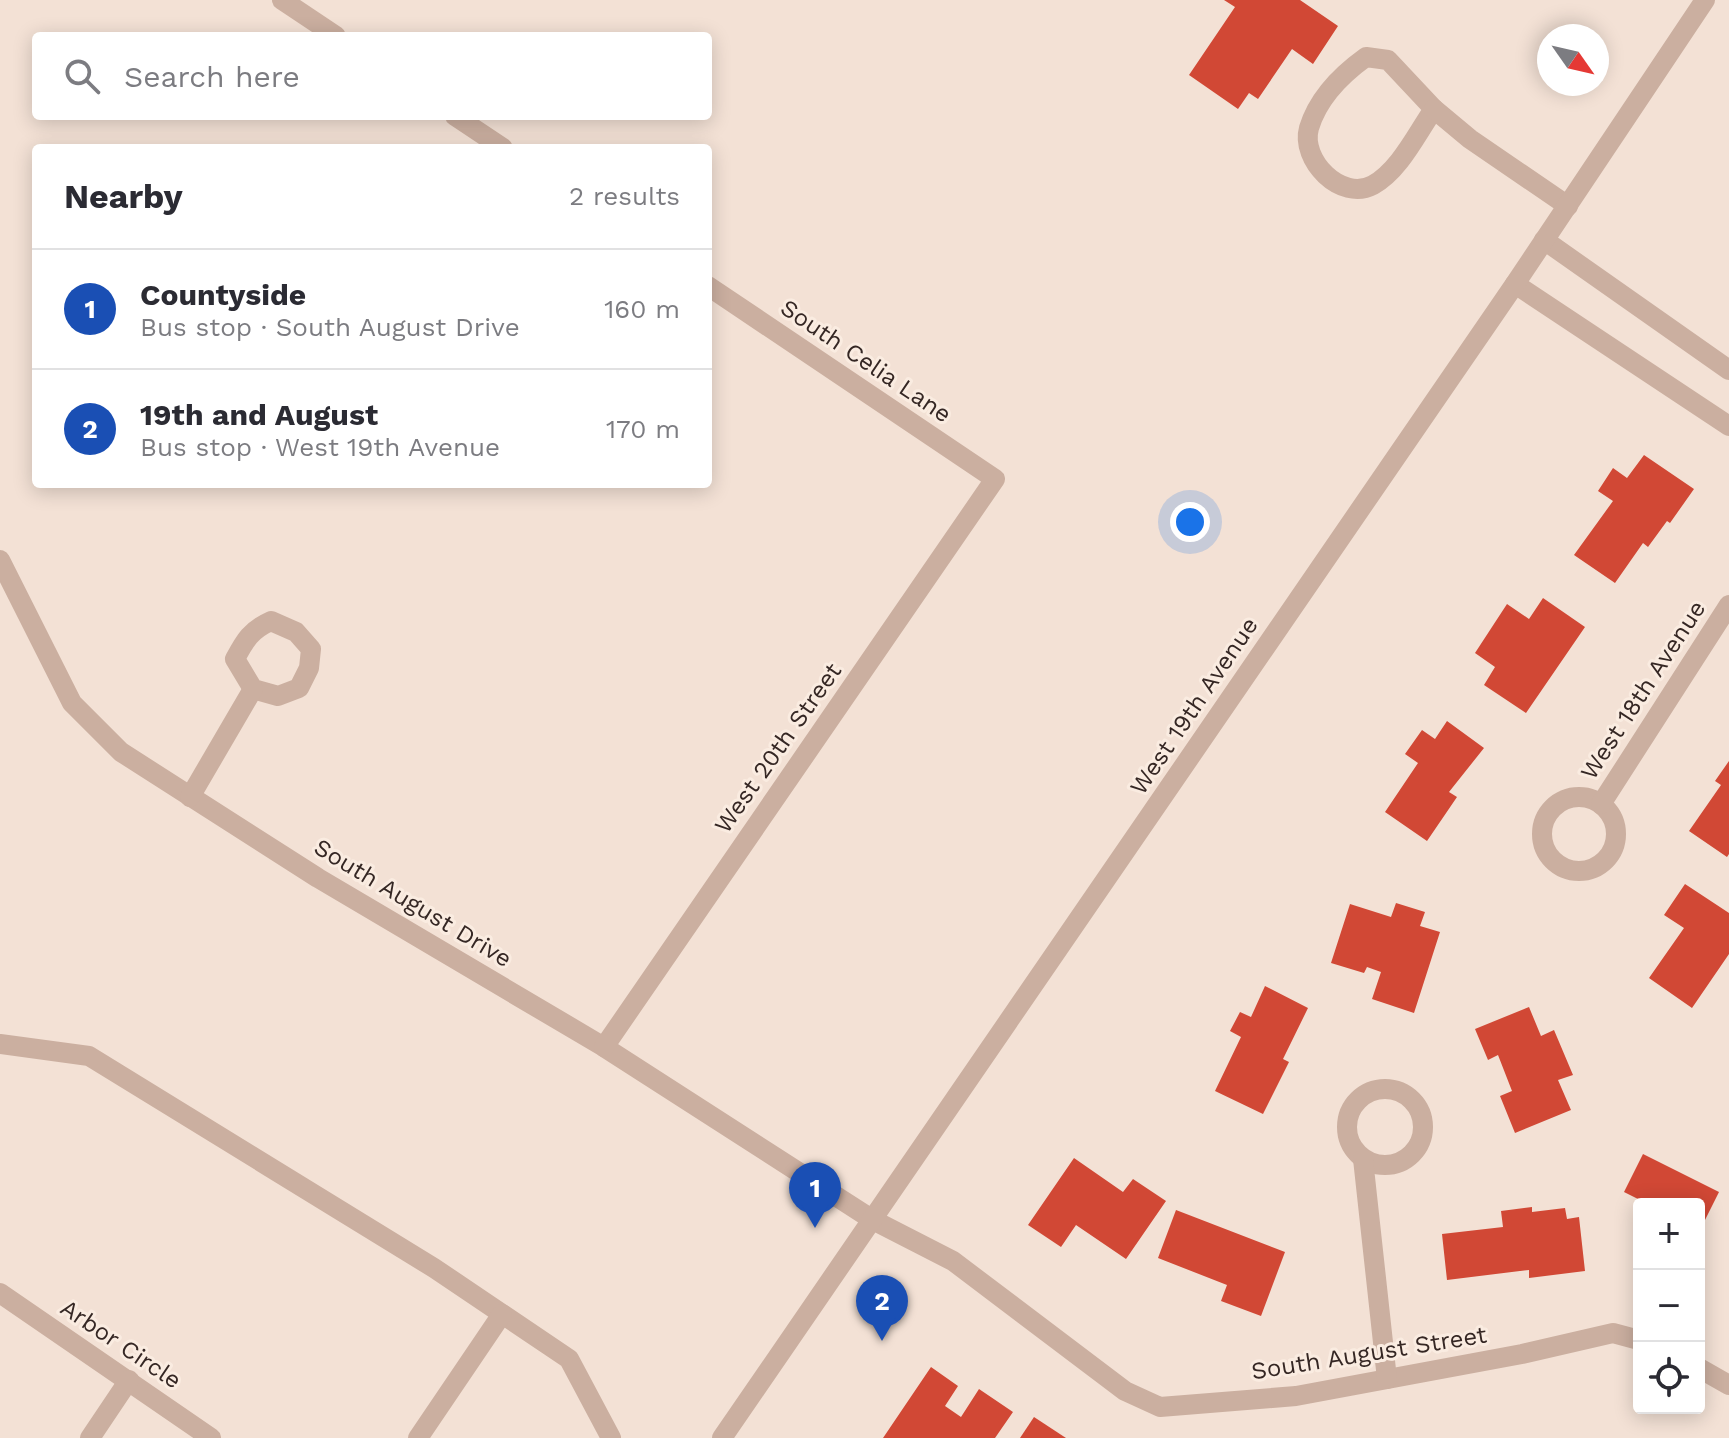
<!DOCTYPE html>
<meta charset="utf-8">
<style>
body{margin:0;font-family:"Work Sans",sans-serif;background:#f7f7f7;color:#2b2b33}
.controls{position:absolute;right:24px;bottom:24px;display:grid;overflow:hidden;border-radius:8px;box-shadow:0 4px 20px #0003}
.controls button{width:72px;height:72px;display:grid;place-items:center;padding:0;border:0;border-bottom:2px solid #e1e1e2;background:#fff;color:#2b2b33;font:40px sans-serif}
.compass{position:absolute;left:1537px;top:24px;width:72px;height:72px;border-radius:50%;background:#fff;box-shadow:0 4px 20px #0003;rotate:124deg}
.you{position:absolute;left:1190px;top:522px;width:28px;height:28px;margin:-20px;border:6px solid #fff;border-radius:50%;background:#1a73e8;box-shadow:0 0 0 12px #1a73e833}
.badge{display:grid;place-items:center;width:52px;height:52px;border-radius:50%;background:#165956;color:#fff;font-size:26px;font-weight:700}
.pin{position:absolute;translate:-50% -66px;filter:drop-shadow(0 2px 4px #0008)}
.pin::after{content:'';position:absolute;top:42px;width:28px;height:24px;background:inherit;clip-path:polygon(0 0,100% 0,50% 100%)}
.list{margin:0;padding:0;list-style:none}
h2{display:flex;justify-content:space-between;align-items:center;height:104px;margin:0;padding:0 32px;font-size:34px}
h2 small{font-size:26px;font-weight:400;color:#7c7c81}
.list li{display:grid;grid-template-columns:52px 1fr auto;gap:24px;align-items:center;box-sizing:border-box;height:120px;padding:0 32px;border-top:2px solid #e1e1e2}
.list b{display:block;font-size:30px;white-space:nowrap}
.list p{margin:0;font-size:26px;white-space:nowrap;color:#7c7c81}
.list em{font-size:26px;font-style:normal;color:#7c7c81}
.icon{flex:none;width:44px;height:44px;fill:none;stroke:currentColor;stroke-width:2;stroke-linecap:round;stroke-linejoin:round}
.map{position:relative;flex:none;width:1729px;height:1438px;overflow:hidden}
.search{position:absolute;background:#fff;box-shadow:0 4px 20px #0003;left:32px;top:32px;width:680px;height:88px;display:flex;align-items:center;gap:20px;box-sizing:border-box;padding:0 28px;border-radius:8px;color:#7c7c81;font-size:30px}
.panel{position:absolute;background:#fff;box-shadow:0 4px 20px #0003;left:32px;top:144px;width:680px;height:344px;border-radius:8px}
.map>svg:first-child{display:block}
</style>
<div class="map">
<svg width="1729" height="1438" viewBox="0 0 1729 1438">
<rect width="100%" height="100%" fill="#f3e1d5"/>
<!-- building -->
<g fill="#d14835">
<polygon points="1224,0 1300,0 1338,26 1313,64 1292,49 1258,99 1249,93 1238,109 1189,75 1235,7"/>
<polygon points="1644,455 1694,489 1670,523 1667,521 1648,547 1643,543 1615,583 1574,555 1613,501 1598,491 1613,468 1627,478"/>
<polygon points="1543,598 1585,627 1526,713 1484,685 1495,667 1475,653 1507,604 1529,619"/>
<polygon points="1447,721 1484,748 1449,792 1457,797 1427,841 1385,812 1418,763 1405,754 1422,730 1435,739"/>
<polygon points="1729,761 1729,854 1727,857 1689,831 1721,785 1715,781"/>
<polygon points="1685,884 1729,913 1729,954 1692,1008 1649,978 1684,928 1664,915"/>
<polygon points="1396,903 1425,912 1420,926 1440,932 1414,1013 1372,999 1381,972 1367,967 1364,973 1331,963 1350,904 1391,917"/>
<polygon points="1265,986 1308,1008 1283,1059 1289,1062 1263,1114 1215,1091 1241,1037 1230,1031 1240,1012 1251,1017"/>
<polygon points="1529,1007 1541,1036 1554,1030 1573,1075 1558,1080 1571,1110 1515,1133 1500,1096 1512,1091 1498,1055 1488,1060 1475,1029"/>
<polygon points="1643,1154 1719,1192 1699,1232 1699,1204 1648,1204 1624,1192"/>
<polygon points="1074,1158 1123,1192 1133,1179 1166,1201 1126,1259 1076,1225 1061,1247 1028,1225"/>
<polygon points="1532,1207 1532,1212 1565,1208 1567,1219 1579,1217 1585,1271 1529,1278 1529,1270 1447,1280 1442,1234 1503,1227 1501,1211"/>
<polygon points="1176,1210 1285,1252 1261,1316 1221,1301 1227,1285 1158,1258"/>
<polygon points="931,1367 958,1386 945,1406 961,1417 979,1389 1013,1412 995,1438 883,1438"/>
<polygon points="1034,1417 1066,1438 1020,1438"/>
</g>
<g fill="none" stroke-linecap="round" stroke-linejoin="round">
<!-- minor -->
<g stroke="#cbafa0" stroke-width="20">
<polyline points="282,0 336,36"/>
<path d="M 1366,57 L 1388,60 L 1434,109 C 1417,133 1400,170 1373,185 C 1341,202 1300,160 1309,128 C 1318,98 1341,75 1366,57 Z"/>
<polyline points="1434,109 1470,139 1568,206"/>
<polyline points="455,116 503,148"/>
<polyline points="1544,240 1729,370"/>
<polyline points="1515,284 1729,426"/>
<polyline points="0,560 72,703 121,752 318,878 604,1047 873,1220 953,1261 1125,1391 1160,1407 1296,1396 1522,1354 1613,1333 1639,1340"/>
<path d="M 271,621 L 296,632 L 311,649 L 309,668 L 299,688 L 278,696 L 253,689 L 235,659 C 245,640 251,630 271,621 Z"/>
<circle cx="1579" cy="834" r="37"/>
<polyline points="190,797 253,689"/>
<polyline points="1601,804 1729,605"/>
<polyline points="0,1044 89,1056 434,1268 569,1359 611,1438"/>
<polyline points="604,1047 995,479 708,286"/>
<circle cx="1385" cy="1127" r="38"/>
<polyline points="1363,1159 1387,1379"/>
<polyline points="0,1293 211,1438"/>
<polyline points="1699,1368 1729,1385"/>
<polyline points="90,1438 129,1380"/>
<polyline points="418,1438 502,1314"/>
<polyline points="722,1438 1515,284 1705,0"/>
</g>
</g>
<g text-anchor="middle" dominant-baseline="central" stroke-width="6" stroke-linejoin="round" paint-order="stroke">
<!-- street labels -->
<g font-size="24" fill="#352724" stroke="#faece1">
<text transform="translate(866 361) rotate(34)">South Celia Lane</text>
<text transform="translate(1643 690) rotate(-57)">West 18th Avenue</text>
<text transform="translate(1194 706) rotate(-56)">West 19th Avenue</text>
<text transform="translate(778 748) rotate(-55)">West 20th Street</text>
<text transform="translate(413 903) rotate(31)">South August Drive</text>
<text transform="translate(121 1344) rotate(34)">Arbor Circle</text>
<text transform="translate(1369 1353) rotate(-9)">South August Street</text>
</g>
</g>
</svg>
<div class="controls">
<button>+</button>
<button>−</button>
<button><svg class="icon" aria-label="locate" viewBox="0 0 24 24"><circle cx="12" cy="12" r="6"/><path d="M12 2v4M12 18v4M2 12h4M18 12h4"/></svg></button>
</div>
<svg class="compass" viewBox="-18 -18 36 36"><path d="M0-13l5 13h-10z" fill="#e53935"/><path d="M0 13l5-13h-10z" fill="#7c7c81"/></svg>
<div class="you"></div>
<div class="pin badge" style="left:815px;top:1228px;background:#1a4fb4">1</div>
<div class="pin badge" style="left:882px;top:1341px;background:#1a4fb4">2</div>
<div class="search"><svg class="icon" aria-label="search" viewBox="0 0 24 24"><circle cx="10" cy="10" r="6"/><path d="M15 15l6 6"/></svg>Search here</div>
<section class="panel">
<h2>Nearby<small>2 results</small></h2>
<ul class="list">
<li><span class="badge" style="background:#1a4fb4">1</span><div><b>Countyside</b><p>Bus stop · South August Drive</p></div><em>160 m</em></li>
<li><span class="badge" style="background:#1a4fb4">2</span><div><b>19th and August</b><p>Bus stop · West 19th Avenue</p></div><em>170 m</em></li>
</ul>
</section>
</div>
